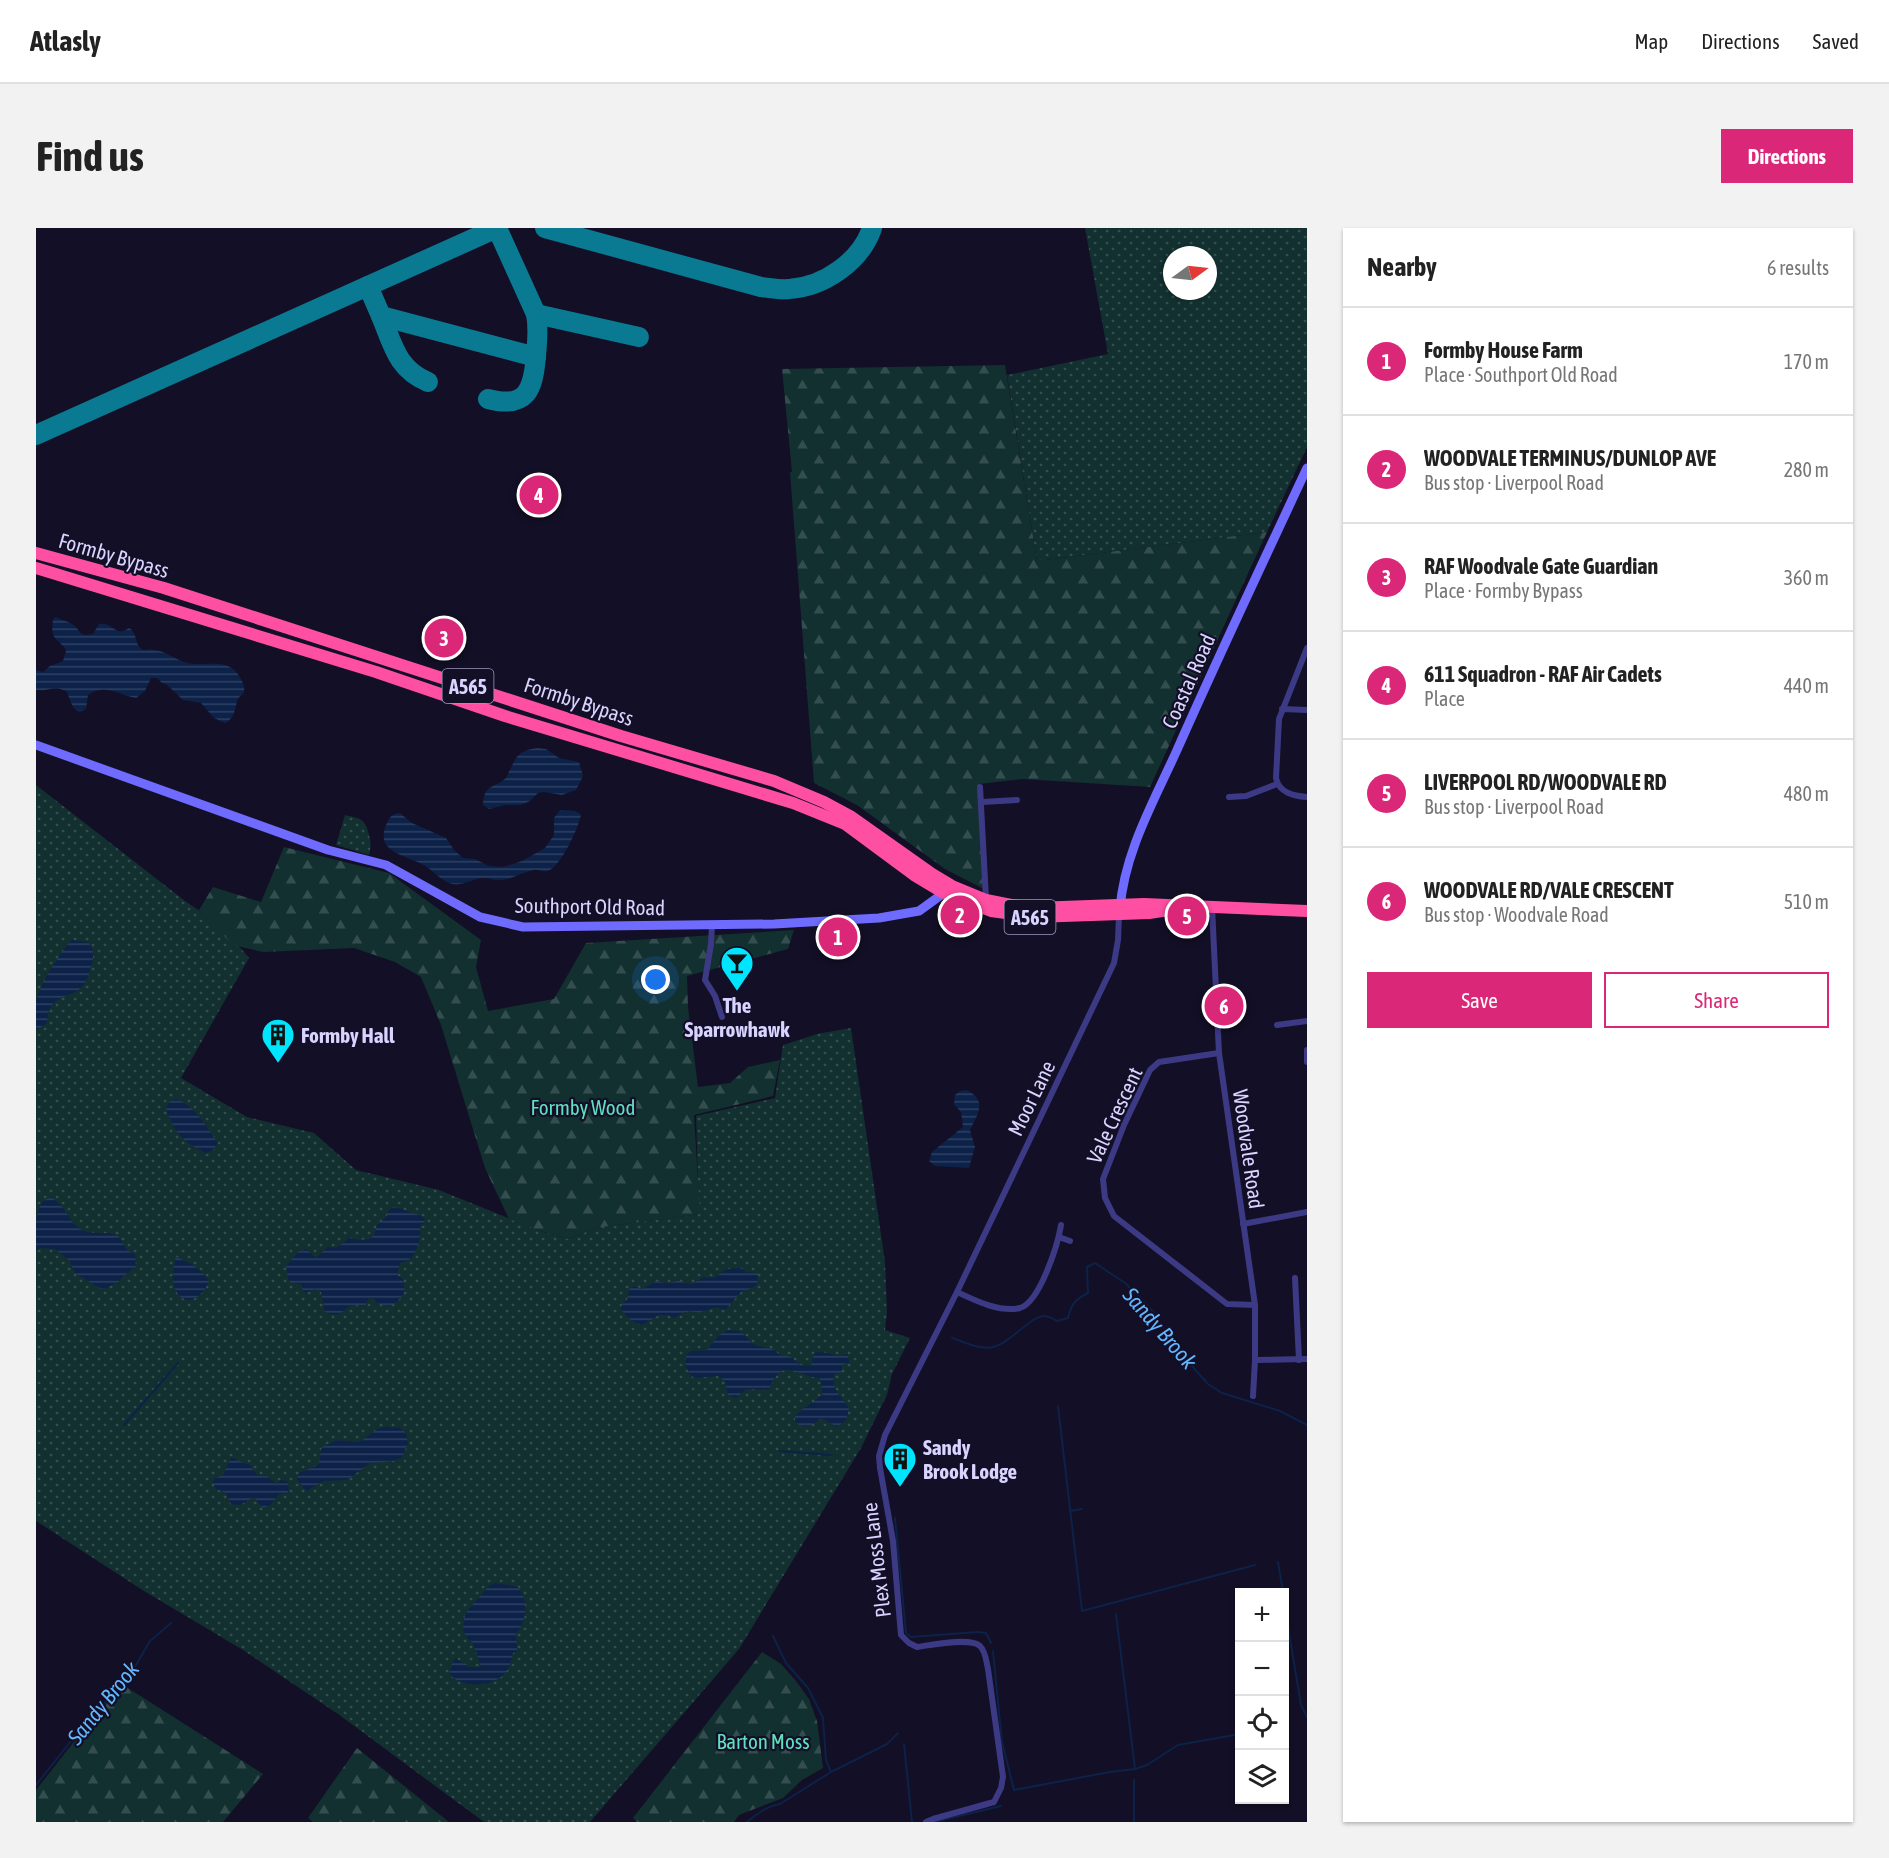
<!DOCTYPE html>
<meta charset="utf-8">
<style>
body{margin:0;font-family:"Asap Condensed",sans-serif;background:#f2f2f2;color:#222}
.controls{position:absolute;right:18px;bottom:18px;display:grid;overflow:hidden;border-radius:0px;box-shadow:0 2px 4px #0004}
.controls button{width:54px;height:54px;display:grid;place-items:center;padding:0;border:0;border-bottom:2px solid #e0e0e0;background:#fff;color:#222;font:30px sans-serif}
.compass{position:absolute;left:1127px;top:18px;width:54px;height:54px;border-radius:50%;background:#fff;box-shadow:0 2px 4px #0004;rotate:75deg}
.you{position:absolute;left:620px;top:752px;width:21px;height:21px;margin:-15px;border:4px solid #fff;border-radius:50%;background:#1a73e8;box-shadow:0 0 0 9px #1a73e833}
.badge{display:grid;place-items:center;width:39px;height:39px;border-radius:50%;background:#db2777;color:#fff;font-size:20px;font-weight:700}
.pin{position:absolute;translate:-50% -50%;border:3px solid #fff;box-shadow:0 2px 6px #0006}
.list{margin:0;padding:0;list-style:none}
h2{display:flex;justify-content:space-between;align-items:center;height:78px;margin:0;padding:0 24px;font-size:26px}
h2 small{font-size:20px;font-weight:400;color:#767676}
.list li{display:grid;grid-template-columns:39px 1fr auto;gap:18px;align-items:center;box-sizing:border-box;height:108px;padding:0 24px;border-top:2px solid #e0e0e0}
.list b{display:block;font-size:22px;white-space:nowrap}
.list p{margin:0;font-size:20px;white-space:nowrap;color:#767676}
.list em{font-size:20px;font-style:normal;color:#767676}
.actions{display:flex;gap:12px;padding:18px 24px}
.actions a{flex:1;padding:14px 0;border:2px solid #db2777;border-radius:0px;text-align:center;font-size:21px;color:#db2777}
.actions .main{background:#db2777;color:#fff}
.icon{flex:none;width:33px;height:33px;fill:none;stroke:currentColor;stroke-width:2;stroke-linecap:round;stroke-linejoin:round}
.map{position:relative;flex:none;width:1271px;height:1594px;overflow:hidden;border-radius:0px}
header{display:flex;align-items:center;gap:36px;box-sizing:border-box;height:84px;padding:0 30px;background:#fff;border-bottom:2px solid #e0e0e0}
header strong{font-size:28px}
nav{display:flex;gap:33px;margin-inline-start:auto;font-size:21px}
.intro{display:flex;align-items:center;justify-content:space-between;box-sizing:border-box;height:144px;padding:0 36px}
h1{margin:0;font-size:42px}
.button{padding:15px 27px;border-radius:0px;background:#db2777;color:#fff;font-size:21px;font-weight:700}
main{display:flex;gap:36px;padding:0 36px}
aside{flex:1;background:#fff;border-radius:0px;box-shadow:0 2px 4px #0004}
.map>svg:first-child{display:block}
</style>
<header>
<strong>Atlasly</strong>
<nav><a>Map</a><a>Directions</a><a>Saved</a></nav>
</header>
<div class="intro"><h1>Find us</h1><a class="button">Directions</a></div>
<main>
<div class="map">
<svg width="1271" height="1594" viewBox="0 0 1271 1594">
<defs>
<pattern id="grass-dots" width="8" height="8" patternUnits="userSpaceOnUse" patternTransform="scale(1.5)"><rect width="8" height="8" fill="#12302f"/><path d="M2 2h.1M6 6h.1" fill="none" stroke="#344d4e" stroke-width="1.8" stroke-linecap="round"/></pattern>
<pattern id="forest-firs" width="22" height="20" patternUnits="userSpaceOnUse" patternTransform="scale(1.5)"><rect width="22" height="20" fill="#12302f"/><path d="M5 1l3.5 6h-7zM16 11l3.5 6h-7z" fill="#344d4e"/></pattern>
<pattern id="water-rules" width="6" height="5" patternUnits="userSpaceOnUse" patternTransform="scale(1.5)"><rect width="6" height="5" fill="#0c2248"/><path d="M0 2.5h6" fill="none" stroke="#2f4163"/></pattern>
</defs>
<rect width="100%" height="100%" fill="#130f26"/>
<!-- grass -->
<g fill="url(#grass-dots)" fill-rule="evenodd">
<path d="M 1049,0 L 1271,0 L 1271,219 L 1231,304 L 1001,333 L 971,147 L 1072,126 ZM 1136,27 L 1172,27 L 1172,63 L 1136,63 Z"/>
<polygon points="0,557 149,673 185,697 213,730 145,850 211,889 278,905 320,942 403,962 504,1003 533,1011 559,1000 663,986 660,888 739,870 747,817 781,806 815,800 849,1034 851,1084 849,1102 874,1110 856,1146 851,1167 825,1220 703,1421 554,1594 448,1594 302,1486 207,1422 108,1363 0,1293"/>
<path d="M 309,587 C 325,591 329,590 333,607 C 335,615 335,619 333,627 L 300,617 Z"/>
</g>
<!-- forest -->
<g fill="url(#forest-firs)">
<polygon points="969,137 1001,333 1231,304 1114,559 987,551 943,556 948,661 909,641 821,577 778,555 754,244 756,244 746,141"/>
<polygon points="248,619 353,645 445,712 440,739 452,783 518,771 550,715 758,702 752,721 651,748 652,779 662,859 694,855 712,839 744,832 737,868 658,887 664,986 559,1000 533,1011 504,1003 473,991 449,940 405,797 385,749 359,734 318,720 227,724 197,717 163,682 177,659 225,674"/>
<polygon points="726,1424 745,1436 760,1453 773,1471 781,1493 787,1540 766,1552 747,1570 703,1587 698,1594 601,1594 597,1590"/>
<polygon points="84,1455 227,1546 187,1594 0,1594 0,1562"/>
<polygon points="321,1520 413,1594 277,1594 272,1590"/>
</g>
<!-- water -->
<g fill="url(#water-rules)">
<path d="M 20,389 C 25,392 31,393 36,396 C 46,402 40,409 57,406 L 63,396 C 78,393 78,410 93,400 C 102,405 98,417 107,422 C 111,422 114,421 117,422 C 128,422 140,432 151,435 C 172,439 193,428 205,451 C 207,455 209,459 208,464 C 206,468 204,467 202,471 C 198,481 200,489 189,495 L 178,490 L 165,475 L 147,472 L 130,456 L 126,455 L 121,450 L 115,450 L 109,463 L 100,470 C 82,467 69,455 52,467 L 50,481 C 37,490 35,471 30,463 C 15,457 13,464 0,462 L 0,442 L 7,444 L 14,438 L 27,433 L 30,423 L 29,420 C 17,407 15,410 17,391 Z"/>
<path d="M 502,520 L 510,521 L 523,530 L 543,534 L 547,548 L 540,562 L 526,567 L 508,564 L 502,565 L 494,573 L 485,577 L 469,577 L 453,581 L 447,577 C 448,555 458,561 470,550 C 471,549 473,543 474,542 C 481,526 485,522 502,520 Z"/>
<path d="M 524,582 L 539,583 L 545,586 C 544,597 524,641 511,643 C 507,644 502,641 497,642 C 485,645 475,652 462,652 C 457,652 453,650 448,650 C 436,650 425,660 413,655 C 404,651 398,644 391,639 C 374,627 336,626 351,595 C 354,588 357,586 364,585 L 376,595 L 410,610 L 418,622 L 427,630 L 439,631 L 453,638 L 467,639 L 486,633 L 509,620 L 518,607 L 518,590 Z"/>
<path d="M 36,712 L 52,714 C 58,721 58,728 56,736 C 52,749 49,761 35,766 C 28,769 20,771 15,778 C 12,783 12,790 10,796 L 0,802 C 0,793 0,782 0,773 C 4,758 24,723 36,712 Z"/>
<path d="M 930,862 C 952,872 942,886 934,902 L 939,919 L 933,940 L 899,938 L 893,933 L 896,924 L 927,899 L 925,884 L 918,876 L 919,867 L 924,863 Z"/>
<path d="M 140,871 C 160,878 170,899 182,915 L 177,922 L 170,925 C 146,913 138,905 130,880 L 133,874 Z"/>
<path d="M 14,969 C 29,976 31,992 44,1001 C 55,1008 70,1002 82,1008 C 87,1014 90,1025 99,1026 L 100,1039 C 86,1047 83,1057 65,1061 L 39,1045 L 33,1032 L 19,1021 L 4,1020 L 0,1022 L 0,992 L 5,975 Z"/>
<path d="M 357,979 C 364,980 366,981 371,983 C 380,987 381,984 389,991 L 388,995 L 384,998 C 385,1006 382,1024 375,1030 C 365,1038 365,1028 361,1047 L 366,1050 L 369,1063 C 359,1080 350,1083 335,1069 L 333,1070 L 329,1078 C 326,1078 322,1077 319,1077 C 306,1078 309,1092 289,1084 L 285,1064 L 279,1061 L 270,1065 L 267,1063 L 265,1056 L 255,1055 L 252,1051 L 250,1038 L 263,1023 L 270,1021 L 280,1030 L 292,1019 L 300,1020 L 313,1010 L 323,1012 L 334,1011 L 339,1005 L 341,997 L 350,989 L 353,982 Z"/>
<path d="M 140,1029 C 155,1035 164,1040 173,1053 C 168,1067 151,1082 140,1063 C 135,1054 137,1039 140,1029 Z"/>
<path d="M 704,1040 L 711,1044 L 722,1045 L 721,1056 L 718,1059 L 705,1064 L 691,1080 L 687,1082 C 678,1076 673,1083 664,1084 C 659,1085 655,1082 649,1084 C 644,1086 642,1089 636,1090 L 633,1087 L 623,1087 L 606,1097 C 596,1094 590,1089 585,1081 L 586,1076 L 591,1072 L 594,1060 L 599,1058 L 606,1061 L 621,1053 L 633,1056 C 649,1046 648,1065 667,1049 L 678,1050 L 691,1041 Z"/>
<path d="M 693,1102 L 702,1103 L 708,1106 L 716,1116 L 739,1122 L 743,1127 L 755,1129 L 764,1137 L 775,1137 L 778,1125 C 792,1122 799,1130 812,1126 L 813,1135 L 806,1137 L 806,1144 L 797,1147 C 798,1167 805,1166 813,1181 L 810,1192 L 801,1199 L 786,1190 L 775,1197 L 764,1198 L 759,1193 L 759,1189 C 763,1181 779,1174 787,1166 L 784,1150 C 771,1151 753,1135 742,1146 C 737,1150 736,1157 732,1162 L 710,1161 L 700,1170 L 692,1167 L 689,1153 L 682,1148 L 658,1150 C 650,1143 648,1136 651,1126 L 656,1123 L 671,1122 L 683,1107 Z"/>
<path d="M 348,1199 L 364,1200 L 370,1205 L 372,1215 L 366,1229 L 357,1233 L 334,1235 L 311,1252 L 288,1253 L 270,1263 L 261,1251 L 263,1245 L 282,1237 C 286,1231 283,1226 286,1219 L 301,1212 L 324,1214 L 341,1201 Z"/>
<path d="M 195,1230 C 202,1231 206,1236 213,1236 L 221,1247 L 230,1247 L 240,1256 L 245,1252 L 251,1253 L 253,1262 L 251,1265 L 243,1266 L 234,1277 L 227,1280 L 218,1269 L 204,1277 L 195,1276 L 190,1265 L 180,1261 L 177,1255 L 178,1251 L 187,1247 Z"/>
<path d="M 459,1355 L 482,1359 C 493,1374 491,1392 480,1406 L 481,1423 L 477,1425 C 475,1433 474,1440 468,1446 C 456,1460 423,1460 413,1445 L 419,1430 L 433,1439 L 445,1439 L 437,1415 L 431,1410 L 427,1402 L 428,1390 L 432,1382 L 453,1358 Z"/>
</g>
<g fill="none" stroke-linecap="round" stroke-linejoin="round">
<!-- stream -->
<g stroke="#0c2248" stroke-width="2">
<path d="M 916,1110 C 929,1114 943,1122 957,1119 C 973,1116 995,1088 1008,1088 C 1014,1088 1017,1091 1021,1093 L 1032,1090 C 1035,1076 1040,1071 1052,1065 L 1051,1039 L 1059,1035 L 1089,1055 L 1102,1067 L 1120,1087 L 1139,1119 L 1172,1156 L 1186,1165 L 1244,1183 L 1271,1197"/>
<polyline points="1022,1178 1046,1383 1219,1337"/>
<polyline points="88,1197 142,1135"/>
<polyline points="744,1223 796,1227"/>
<polyline points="1034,1283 1046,1281"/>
<polyline points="859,1290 870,1405 875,1409 942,1404 950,1405 955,1415"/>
<polyline points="1242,1334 1247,1364"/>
<polyline points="1248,1374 1265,1477 1271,1489"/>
<polyline points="1080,1386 1099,1541"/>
<polyline points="737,1408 750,1435 772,1460 787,1490 790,1532 795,1544"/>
<polyline points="957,1423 966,1514 978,1562 1074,1544 1099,1541 1111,1537 1142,1517 1204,1506"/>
<polyline points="1248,1494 1251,1494"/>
<polyline points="868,1516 876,1594"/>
<polyline points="0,1557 35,1513 100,1437 114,1413 135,1395"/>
<path d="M 711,1594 C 721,1586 731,1578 744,1576 L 795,1544 L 851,1516 L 862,1505"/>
<polyline points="898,1594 965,1578"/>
<polyline points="1098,1594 1098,1552"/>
</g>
<!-- taxiway -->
<g stroke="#0a7a92" stroke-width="20">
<path d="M 509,0 L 725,59 C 735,60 744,62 753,61 C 788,59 825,33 836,0"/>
<polyline points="332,58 345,88 500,129"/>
<polyline points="500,86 603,109"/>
<path d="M 345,88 C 357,117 361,141 392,154"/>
<path d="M 452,171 C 491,181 497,162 500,128 C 501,114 503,101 500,86 L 461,0"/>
<polyline points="0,207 461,0"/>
</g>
<!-- street -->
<g stroke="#3d3a85" stroke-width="6">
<path d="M 1271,420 L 1243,491 L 1240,550 C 1243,565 1258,568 1271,569"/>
<polyline points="1246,481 1271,482"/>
<polyline points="944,559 950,671"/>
<polyline points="1193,569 1210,568 1241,556"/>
<polyline points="946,574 981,572"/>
<polyline points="1176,679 1183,825 1219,1077 1219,1132 1217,1168"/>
<polyline points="676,696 675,716 669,752 679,768 686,789"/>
<polyline points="1241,797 1271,793"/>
<polyline points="1271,822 1271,834"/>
<polyline points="1183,825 1123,834 1114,842 1088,897 1067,951 1069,970 1078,988 1191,1076 1219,1077"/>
<polyline points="1207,996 1271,984"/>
<polyline points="1023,1009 1034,1013"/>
<polyline points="1259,1050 1263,1132"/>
<path d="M 921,1064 C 938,1072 964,1085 984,1080 C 1004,1074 1022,1016 1025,997"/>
<polyline points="1219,1132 1271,1131"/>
<path d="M 890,1594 L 897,1591 L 958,1574 L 965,1560 L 967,1549 L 952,1441 C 950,1433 950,1424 944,1418 C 934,1409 895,1417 881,1419 L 873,1415 L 865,1407 L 857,1313 L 844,1240 L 843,1228 L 849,1207 L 921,1064 L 1078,735 L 1082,712 L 1083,687"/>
</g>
<!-- secondary -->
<g stroke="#6f6bff" stroke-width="9">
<polyline points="0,517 292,622 350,637 444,689 487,699 738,696 843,690 883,683 912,662"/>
<path d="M 1084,681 C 1088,625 1118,573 1141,522 C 1183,427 1227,334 1271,240"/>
</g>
<!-- highway -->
<g stroke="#ff4fa3" stroke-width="12">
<polyline points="0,325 128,360 585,508 738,553 788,574 814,588 896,646 916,658 950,672 975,677 999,680 1108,676 1271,683"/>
<polyline points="0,340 340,444 469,488 757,575 809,596 878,647 908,665 955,683 998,689 1113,685 1133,682"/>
</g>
</g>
<!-- icons -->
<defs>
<g id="bar-pin" transform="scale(1.725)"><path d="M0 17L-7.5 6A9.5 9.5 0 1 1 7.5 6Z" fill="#00e5ff" stroke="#130f26"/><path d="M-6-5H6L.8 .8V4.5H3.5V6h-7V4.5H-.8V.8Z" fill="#111"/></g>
<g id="building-pin" transform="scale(1.725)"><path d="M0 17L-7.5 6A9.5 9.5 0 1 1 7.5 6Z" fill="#00e5ff" stroke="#130f26"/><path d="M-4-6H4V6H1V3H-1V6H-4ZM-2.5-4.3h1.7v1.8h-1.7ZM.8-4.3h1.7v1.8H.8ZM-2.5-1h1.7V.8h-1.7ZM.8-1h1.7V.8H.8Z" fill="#111"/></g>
</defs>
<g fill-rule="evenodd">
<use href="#bar-pin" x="701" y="735"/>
<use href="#building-pin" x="242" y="807"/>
<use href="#building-pin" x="864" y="1231"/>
</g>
<g text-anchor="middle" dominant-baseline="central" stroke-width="4.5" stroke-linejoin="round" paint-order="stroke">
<!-- shield labels -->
<g fill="#130f26" stroke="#9e99be" stroke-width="1.5">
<rect x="406.5" y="441" width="51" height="34" rx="4.5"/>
<rect x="968.5" y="672" width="51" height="34" rx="4.5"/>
</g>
<g font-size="20" font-weight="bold" fill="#d9d4ff">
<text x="432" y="458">A565</text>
<text x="994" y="689">A565</text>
</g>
<!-- street labels -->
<g font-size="21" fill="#d9d4ff" stroke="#130f26">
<text transform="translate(78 327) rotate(16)">Formby Bypass</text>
<text transform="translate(1152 453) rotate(-66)">Coastal Road</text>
<text transform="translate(543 473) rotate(18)">Formby Bypass</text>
<text transform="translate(554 678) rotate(1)">Southport Old Road</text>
<text transform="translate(995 870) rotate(-64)">Moor Lane</text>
<text transform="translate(1078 887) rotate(-65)">Vale Crescent</text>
<text transform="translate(1213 921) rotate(82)">Woodvale Road</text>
<text transform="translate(840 1332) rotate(-97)">Plex Moss Lane</text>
</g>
<!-- poi labels -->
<g font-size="21" font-weight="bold" fill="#d9d4ff" stroke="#130f26" text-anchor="start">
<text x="701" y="777" text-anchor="middle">The<tspan x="701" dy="24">Sparrowhawk</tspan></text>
<text x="265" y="807">Formby Hall</text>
<text x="887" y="1219">Sandy<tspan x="887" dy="24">Brook Lodge</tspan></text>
</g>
<!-- park labels -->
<g font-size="21" fill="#5fe0c0" stroke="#130f26">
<text x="547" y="879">Formby Wood</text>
<text x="727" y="1513">Barton Moss</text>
</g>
<!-- water labels -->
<g font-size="22" font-style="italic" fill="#62b6ff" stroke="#130f26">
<text transform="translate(1124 1100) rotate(49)">Sandy Brook</text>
<text transform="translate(67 1475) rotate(-51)">Sandy Brook</text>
</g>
</g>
</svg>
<div class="controls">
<button>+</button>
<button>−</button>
<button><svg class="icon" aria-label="locate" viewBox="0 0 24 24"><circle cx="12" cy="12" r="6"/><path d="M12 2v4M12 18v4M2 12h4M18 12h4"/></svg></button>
<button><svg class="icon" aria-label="layers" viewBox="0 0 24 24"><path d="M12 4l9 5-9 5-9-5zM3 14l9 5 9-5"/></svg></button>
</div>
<svg class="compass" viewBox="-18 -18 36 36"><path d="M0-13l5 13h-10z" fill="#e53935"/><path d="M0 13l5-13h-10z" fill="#767676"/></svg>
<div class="you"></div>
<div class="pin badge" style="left:802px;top:709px">1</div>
<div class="pin badge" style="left:924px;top:687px">2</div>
<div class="pin badge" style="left:408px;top:410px">3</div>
<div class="pin badge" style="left:503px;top:267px">4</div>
<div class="pin badge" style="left:1151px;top:688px">5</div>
<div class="pin badge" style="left:1188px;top:778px">6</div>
</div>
<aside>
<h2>Nearby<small>6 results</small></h2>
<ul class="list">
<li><span class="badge">1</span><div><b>Formby House Farm</b><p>Place · Southport Old Road</p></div><em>170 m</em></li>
<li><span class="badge">2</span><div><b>WOODVALE TERMINUS/DUNLOP AVE</b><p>Bus stop · Liverpool Road</p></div><em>280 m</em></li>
<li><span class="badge">3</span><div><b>RAF Woodvale Gate Guardian</b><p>Place · Formby Bypass</p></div><em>360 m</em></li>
<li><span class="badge">4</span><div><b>611 Squadron - RAF Air Cadets</b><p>Place</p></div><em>440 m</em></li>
<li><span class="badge">5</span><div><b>LIVERPOOL RD/WOODVALE RD</b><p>Bus stop · Liverpool Road</p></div><em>480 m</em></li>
<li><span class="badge">6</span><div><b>WOODVALE RD/VALE CRESCENT</b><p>Bus stop · Woodvale Road</p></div><em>510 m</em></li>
</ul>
<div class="actions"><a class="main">Save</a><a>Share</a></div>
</aside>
</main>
